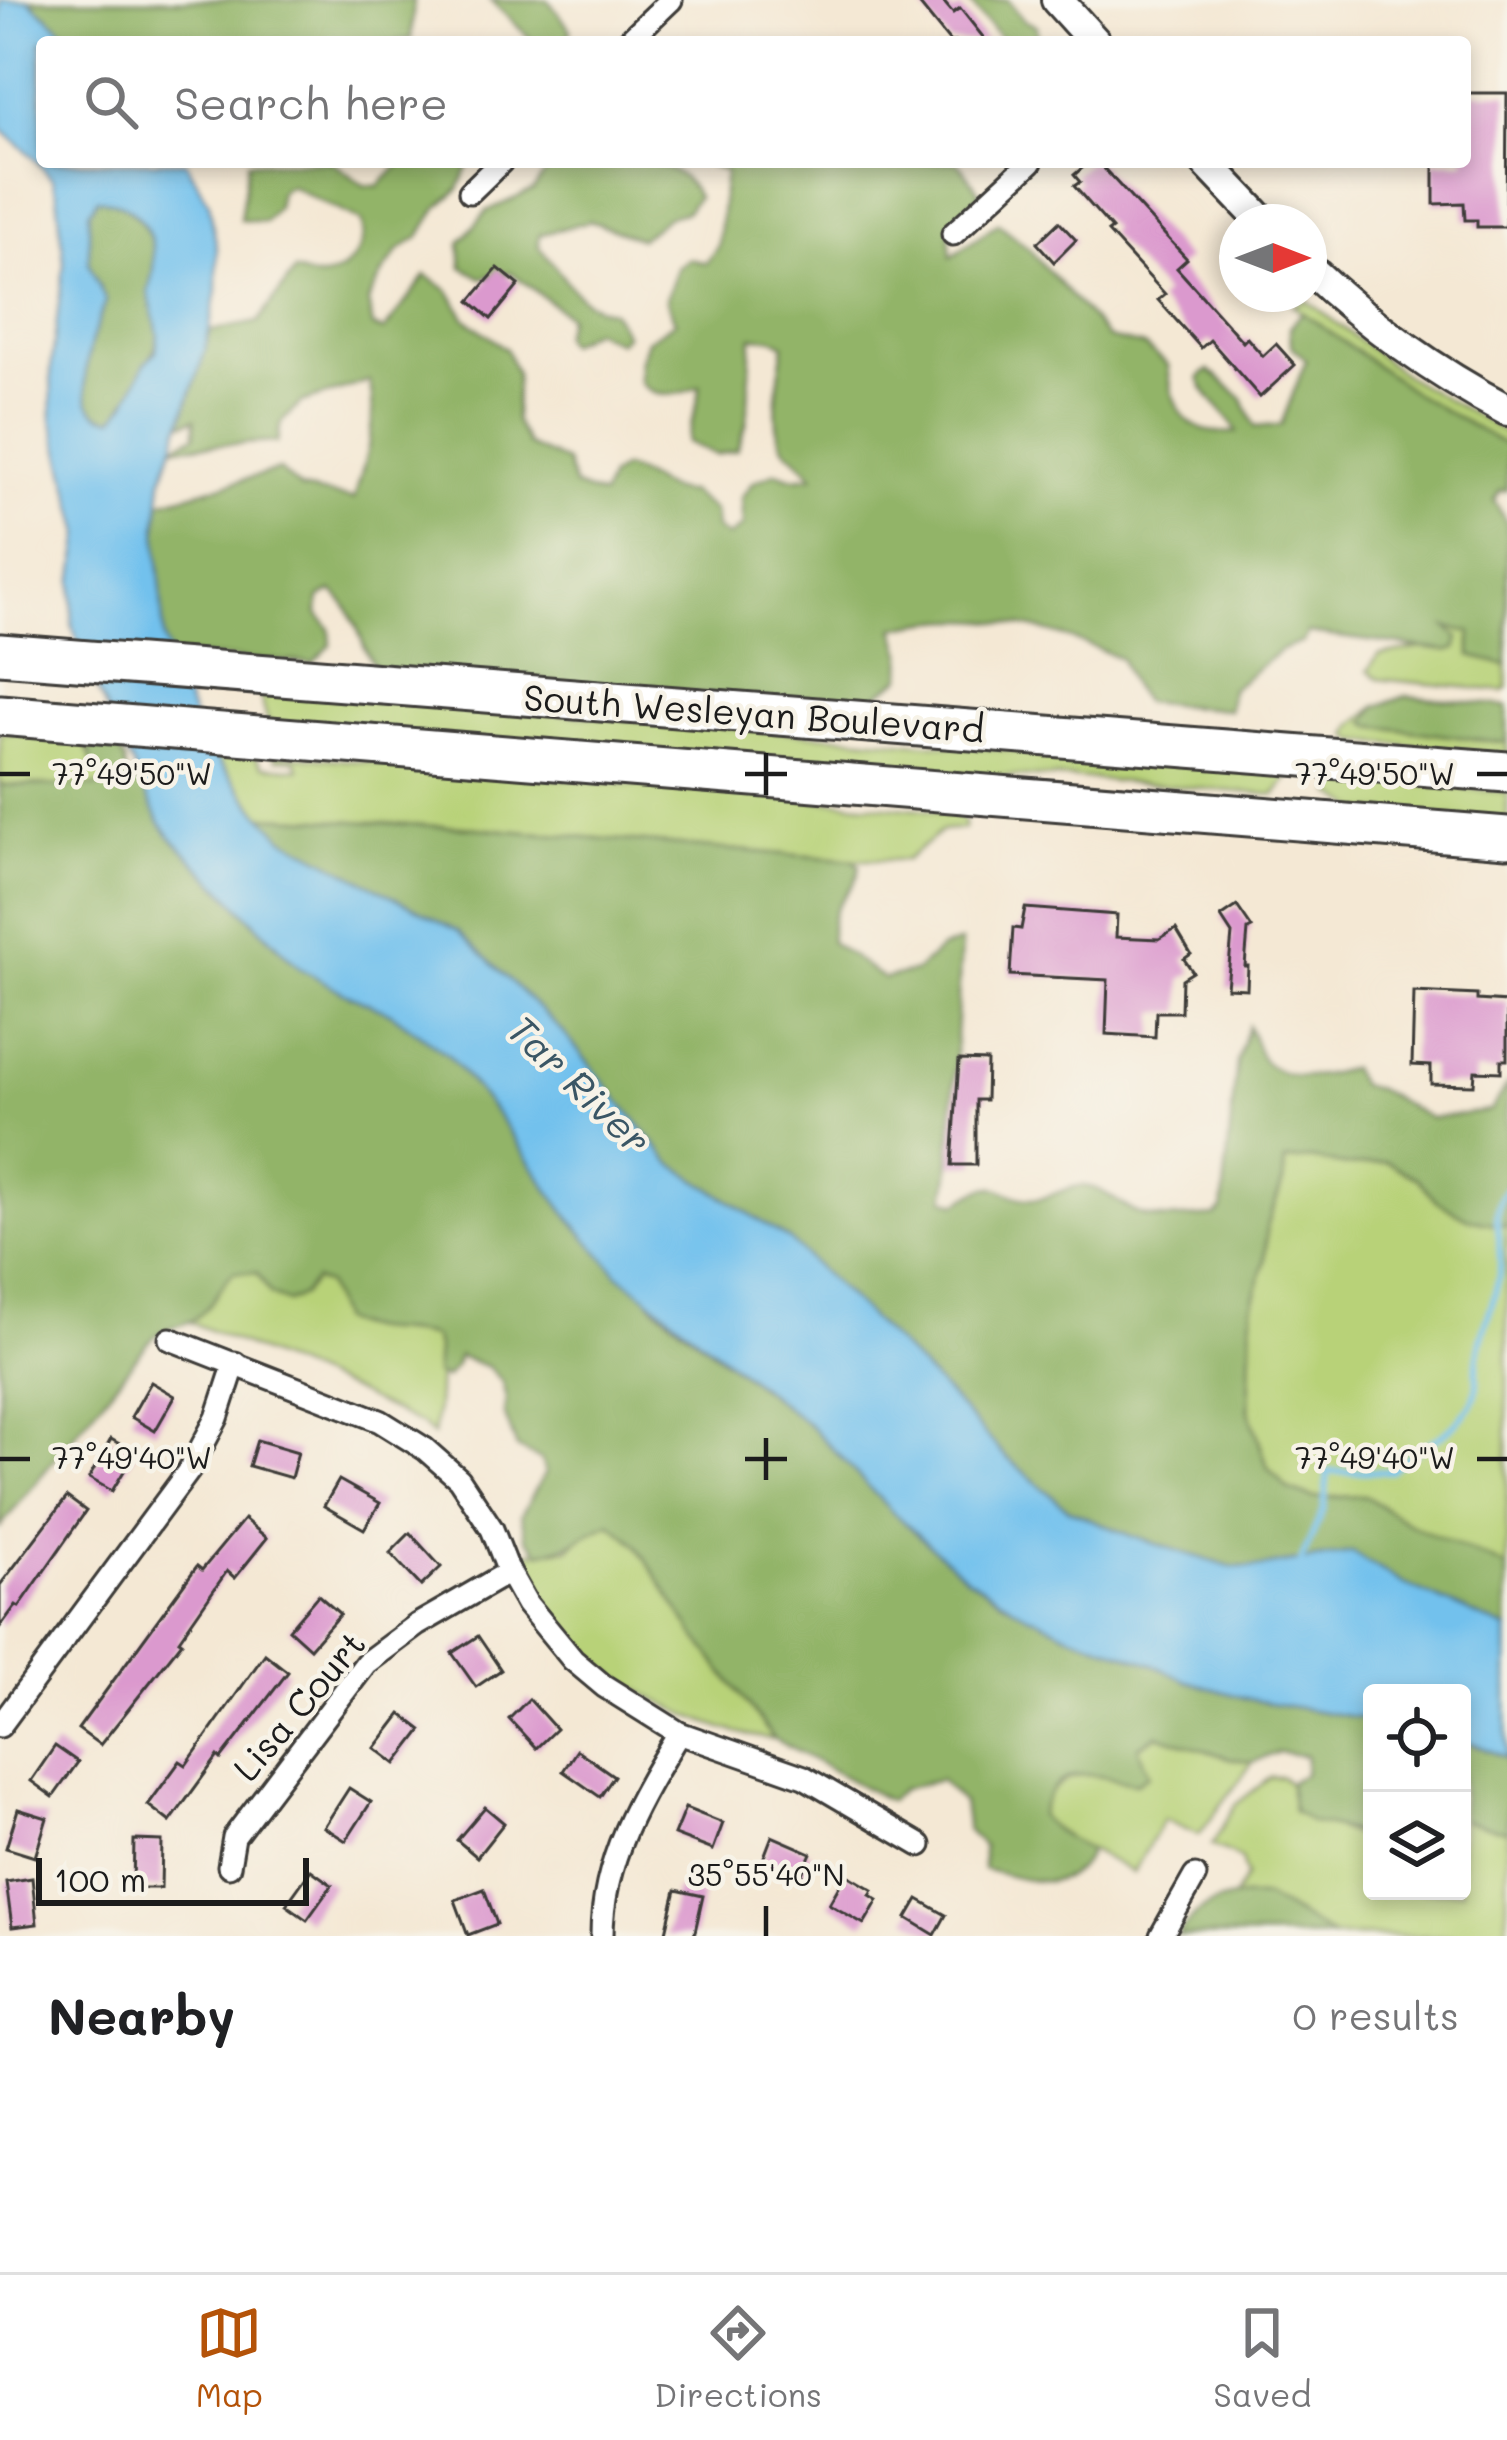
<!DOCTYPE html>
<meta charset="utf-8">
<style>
body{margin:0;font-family:Mali,sans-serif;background:#f2f2f2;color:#202124}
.controls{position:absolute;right:36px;bottom:36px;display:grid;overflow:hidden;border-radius:12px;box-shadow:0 6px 18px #0003}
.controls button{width:108px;height:108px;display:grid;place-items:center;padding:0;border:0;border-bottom:3px solid #e0e0e0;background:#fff;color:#202124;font:60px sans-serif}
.compass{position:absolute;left:1219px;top:204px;width:108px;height:108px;border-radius:50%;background:#fff;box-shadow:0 6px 18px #0003;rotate:90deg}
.scale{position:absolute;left:36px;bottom:30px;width:273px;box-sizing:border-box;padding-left:12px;border:6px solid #1c1c1c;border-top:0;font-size:33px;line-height:42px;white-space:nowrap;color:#1c1c1c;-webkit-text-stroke:9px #f7f3e8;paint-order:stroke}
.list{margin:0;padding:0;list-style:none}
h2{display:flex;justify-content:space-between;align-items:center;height:156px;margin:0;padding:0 48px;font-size:51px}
h2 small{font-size:39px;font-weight:400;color:#757577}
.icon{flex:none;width:66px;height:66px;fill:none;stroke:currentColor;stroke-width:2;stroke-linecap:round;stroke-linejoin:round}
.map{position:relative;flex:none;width:1507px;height:1936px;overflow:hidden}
.search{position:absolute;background:#fff;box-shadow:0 6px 18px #0003;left:36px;right:36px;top:36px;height:132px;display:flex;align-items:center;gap:30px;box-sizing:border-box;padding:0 42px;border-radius:12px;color:#757577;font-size:45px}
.sheet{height:336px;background:#fff}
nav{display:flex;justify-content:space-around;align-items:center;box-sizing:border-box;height:168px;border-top:3px solid #e0e0e0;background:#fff;font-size:33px;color:#757577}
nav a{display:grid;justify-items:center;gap:6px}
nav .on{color:#b45309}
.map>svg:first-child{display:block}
</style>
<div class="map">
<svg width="1507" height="1936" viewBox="0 0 1507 1936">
<rect width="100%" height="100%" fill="#f7f3e8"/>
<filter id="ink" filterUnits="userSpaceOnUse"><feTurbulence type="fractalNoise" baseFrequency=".00833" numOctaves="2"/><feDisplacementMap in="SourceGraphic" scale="24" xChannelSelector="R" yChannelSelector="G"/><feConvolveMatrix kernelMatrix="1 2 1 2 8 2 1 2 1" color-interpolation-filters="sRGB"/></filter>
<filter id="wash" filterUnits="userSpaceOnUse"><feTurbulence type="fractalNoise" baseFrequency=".004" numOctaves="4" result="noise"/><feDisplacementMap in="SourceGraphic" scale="48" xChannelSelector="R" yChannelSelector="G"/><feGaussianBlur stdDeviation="2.7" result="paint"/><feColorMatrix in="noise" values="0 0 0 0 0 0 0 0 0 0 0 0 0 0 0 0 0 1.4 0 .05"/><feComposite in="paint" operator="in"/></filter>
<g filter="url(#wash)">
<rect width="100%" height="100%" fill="#f4e8d4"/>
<!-- green -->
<g fill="#b8d278" stroke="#6a774a" stroke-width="3">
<polygon points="1306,300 1404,375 1507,434 1507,446 1417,395 1293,306"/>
<polygon points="1445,626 1471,632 1471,656 1507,665 1507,688 1503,691 1378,679 1368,671 1378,655 1422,648 1448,651"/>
<polygon points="258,689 1278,772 1288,778 1275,795 1091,779 856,770 269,725"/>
<polygon points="1377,706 1367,721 1373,726 1507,743 1507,753 1356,741 1349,735 1354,724"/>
<polygon points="0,732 88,739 88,753 110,778 105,786 0,785"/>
<polygon points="252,751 263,766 299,769 296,760 276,759 274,754 921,809 957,815 964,821 964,829 942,831 906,860 853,860 491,829 262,816 214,755"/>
<polygon points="1350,779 1507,792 1507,822 1360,810 1333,794 1337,786"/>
<polygon points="1311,1159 1349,1166 1387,1162 1418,1179 1437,1201 1469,1219 1507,1226 1507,1567 1411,1525 1365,1496 1312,1498 1289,1490 1268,1468 1249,1411 1252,1307 1265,1260 1267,1226 1283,1182 1285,1160"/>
<path d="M 234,1271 L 257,1273 L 271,1295 L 303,1294 L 314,1280 L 326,1284 L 340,1320 C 369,1334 402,1328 433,1337 C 442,1362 438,1408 433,1435 L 422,1425 L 350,1390 L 190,1322 C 209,1308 217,1288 234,1271 Z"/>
<path d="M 610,1522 L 636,1544 L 694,1634 L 774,1739 C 710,1733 619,1688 575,1641 C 553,1616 535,1584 521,1553 L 568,1549 L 592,1530 Z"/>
<path d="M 1156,1734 L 1229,1758 L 1253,1762 L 1199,1835 L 1164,1819 L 1133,1873 C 1107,1856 1057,1839 1040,1816 L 1047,1795 L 1067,1779 L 1093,1771 L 1118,1780 L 1148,1775 L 1137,1747 Z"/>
<polygon points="1271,1777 1282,1777 1289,1783 1293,1811 1351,1834 1372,1836 1372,1891 1462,1891 1462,1820 1507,1831 1507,1936 1333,1936 1265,1897 1233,1898 1246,1876 1241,1859 1212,1845 1235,1805"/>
</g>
<!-- forest -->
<g fill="#92b468" stroke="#576842" stroke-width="3">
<polygon points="28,0 414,0 411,39 385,42 77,42"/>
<polygon points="490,0 548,0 571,30 567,42 534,42"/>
<polygon points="967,0 1008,0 1024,20 1037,26 1038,42 1004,42"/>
<path d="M 248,162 L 332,162 L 364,185 L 378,186 L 403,162 L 470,162 L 459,189 L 437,208 L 420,236 L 399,250 L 383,273 L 368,301 L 373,327 L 384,331 L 426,275 L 449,291 L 466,319 L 506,349 L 516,373 L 515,421 L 528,445 L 566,462 L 574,486 L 602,496 L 610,477 L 623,468 C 648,474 664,494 690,492 L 714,511 L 716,529 L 728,537 L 743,526 L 741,498 L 752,483 L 776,472 L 794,478 L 813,476 C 805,464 796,459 786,449 C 768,430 780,370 784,345 L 772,338 L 752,337 L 747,422 L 737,450 L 716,455 L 687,442 C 690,421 699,406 700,386 C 680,395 657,401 640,382 L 640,362 L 647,340 L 675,322 L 666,299 L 678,266 L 689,259 L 706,263 L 718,246 L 725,171 L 702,162 L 958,162 L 981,194 L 949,229 L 951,257 L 998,223 L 1027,247 L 1108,338 L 1144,346 L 1168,365 C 1172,411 1186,437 1237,432 C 1226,408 1208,404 1199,378 L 1209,370 L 1242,398 L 1255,427 L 1281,425 L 1306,360 L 1291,345 L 1290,328 L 1302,312 L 1417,395 L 1507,446 L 1507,491 L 1500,491 L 1494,500 L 1507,524 L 1507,665 L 1471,656 L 1471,632 L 1447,627 L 1459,638 L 1456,649 L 1448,651 L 1307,633 L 1303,642 L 1281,650 L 1231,689 L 1229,710 L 1144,702 L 1132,687 L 1121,659 C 1049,625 973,609 895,628 L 903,653 L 902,677 L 873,698 L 841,704 L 377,672 C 357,641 360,616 333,591 L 319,598 L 318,614 L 330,629 L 331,645 L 313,663 L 168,655 C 155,613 154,546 160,502 L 280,470 L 301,489 L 354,499 C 365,462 379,419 369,381 L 301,403 L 281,423 L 277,442 L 172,447 L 195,435 L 195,419 L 181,424 L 211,331 L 258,322 L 295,271 C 302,273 309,276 316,277 C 344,280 371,246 361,221 L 290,186 L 280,191 L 277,207 L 265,222 L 240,220 Z"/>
<path d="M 553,162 C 598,162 676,147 697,197 L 687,211 L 667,217 L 640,239 L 590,221 L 539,235 L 539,247 C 562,271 576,307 612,311 L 626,335 L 618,342 L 593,330 L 567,344 L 562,336 L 568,316 L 511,272 L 482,278 L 462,267 L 460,243 L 487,211 L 533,190 Z"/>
<path d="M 97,199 C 139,202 161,242 155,281 C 154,287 150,292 151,299 C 151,312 158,323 158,336 C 157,352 126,406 114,418 C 62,418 94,327 106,302 L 89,264 L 89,212 Z"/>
<polygon points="1406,696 1507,706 1507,743 1372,726 1366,722 1377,706"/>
<path d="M 88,739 L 116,743 L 125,761 L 127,781 L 144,787 L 169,835 L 289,958 L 344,993 L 391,1013 L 449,1056 L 500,1118 L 563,1210 L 658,1309 L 813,1428 L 894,1514 L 966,1577 L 1004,1602 L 1067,1633 L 1150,1663 L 1187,1681 L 1252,1700 L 1372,1720 L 1372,1836 L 1311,1822 L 1293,1811 L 1289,1783 L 1305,1773 L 1306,1756 L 1279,1752 L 1253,1762 L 1230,1758 L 1157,1735 L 1138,1747 L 1149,1775 L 1136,1783 C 1091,1776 1058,1758 1040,1816 C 1051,1832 1073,1839 1089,1851 C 1071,1898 1021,1879 983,1869 L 983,1846 L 967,1830 L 963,1803 L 940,1780 L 902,1789 L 889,1801 L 774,1739 L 694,1634 L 636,1544 L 610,1523 C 579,1535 575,1548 539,1552 L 526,1538 L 521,1515 L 545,1473 L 541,1460 L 517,1448 L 504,1413 L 506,1399 L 502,1382 L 488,1367 L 458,1356 L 454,1368 L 445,1378 L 435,1374 L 437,1349 L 433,1337 C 398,1326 377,1338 340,1320 L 326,1284 L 315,1280 L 303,1294 L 288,1302 L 271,1295 L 257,1273 L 234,1272 C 219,1286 211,1309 194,1319 C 174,1331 168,1322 148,1343 L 0,1527 L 0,785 L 104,786 L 109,778 L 92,765 Z"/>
<path d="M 262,816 L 491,829 L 853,860 L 860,866 C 855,897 828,895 831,942 L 884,979 L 916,971 L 940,949 L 961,942 L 949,1176 L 945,1198 L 958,1203 C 1003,1169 998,1201 1035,1199 C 1051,1198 1066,1186 1081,1186 C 1104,1186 1119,1206 1140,1214 C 1161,1222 1192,1217 1215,1216 L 1222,1210 L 1237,1061 L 1248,1026 C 1254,1036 1257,1055 1265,1062 C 1289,1084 1323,1076 1351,1068 L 1360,1085 L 1377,1089 L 1430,1118 L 1490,1111 L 1507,1085 L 1507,1226 L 1469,1219 L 1437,1201 L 1418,1179 L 1387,1162 L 1349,1166 L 1311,1159 L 1285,1161 L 1283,1182 L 1267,1226 L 1265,1260 L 1252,1306 L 1249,1411 L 1268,1468 L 1289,1490 L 1313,1498 L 1365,1496 L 1411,1525 L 1507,1567 L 1507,1629 L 1402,1583 L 1352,1552 L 1263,1567 L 1230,1567 L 1134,1537 L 1069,1510 L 1006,1457 L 933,1379 L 788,1239 L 670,1162 L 562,1031 L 458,931 L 324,861 L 282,837 Z"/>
<polygon points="1462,1740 1507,1758 1507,1831 1462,1820"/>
<path d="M 1241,1897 L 1265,1897 L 1333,1936 L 1178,1936 C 1194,1910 1212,1900 1241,1897 Z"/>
</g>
<!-- water -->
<path fill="#72c1ed" stroke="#476e84" stroke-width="3" fill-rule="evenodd" d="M 0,0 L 28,0 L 77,42 L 42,42 L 42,162 L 186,162 L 209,203 L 217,249 L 217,291 L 205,351 L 162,480 L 157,527 L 164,640 L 202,740 L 255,808 L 282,837 L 458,931 L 562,1031 L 670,1162 L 788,1239 L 933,1379 L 1006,1457 L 1069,1510 L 1134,1537 L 1230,1567 L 1263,1567 L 1352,1552 L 1402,1583 L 1507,1629 L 1507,1758 L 1462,1739 L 1462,1693 L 1372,1693 L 1372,1720 L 1252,1700 L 1187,1681 L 1150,1663 L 1067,1633 L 1022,1612 L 966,1577 L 894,1514 L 813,1428 L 618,1274 L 563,1210 L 500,1118 L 449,1056 L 391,1013 L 344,993 L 300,968 L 169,835 L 159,821 L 91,677 L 72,626 L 73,583 L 81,534 L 52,419 L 51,369 L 64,263 L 57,193 L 52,179 L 31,155 L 0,128 ZM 97,199 C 150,203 162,250 148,291 L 158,334 L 156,351 L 144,365 L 127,403 L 114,418 C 62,418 94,327 106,302 L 89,264 L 89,212 Z"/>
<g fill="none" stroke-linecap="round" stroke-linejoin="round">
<!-- stream -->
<path stroke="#72c1ed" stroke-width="6" d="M 1301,1561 L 1324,1508 L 1328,1472 L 1390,1471 C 1416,1447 1450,1437 1470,1407 C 1480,1391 1476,1380 1477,1362 C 1480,1331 1496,1301 1500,1270 C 1503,1242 1487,1213 1507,1188"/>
</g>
<g id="blocks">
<!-- building -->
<g fill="#db99ce">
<polygon points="916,0 942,0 953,13 960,8 987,42 950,42"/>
<polygon points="1465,93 1507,93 1506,227 1477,227 1477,220 1465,220 1464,203 1434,204 1434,162 1465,162"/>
<polygon points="1089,162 1098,162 1187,259 1177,268 1243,342 1247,338 1263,356 1276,344 1295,365 1260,397 1210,340 1201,348 1158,300 1165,294 1108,232 1112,229 1074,186 1080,182 1074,175"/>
<polygon points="1059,222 1076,240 1054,262 1037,243"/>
<polygon points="498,268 519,285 491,319 470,301"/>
<polygon points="1237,906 1252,928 1248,930 1245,966 1248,966 1247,989 1227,988 1232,934 1221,917"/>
<polygon points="1025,908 1117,915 1116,937 1159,939 1176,929 1191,954 1184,959 1193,972 1182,979 1181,1012 1156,1012 1155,1037 1106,1034 1108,980 1010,975 1013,928 1021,929"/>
<polygon points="1414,992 1477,995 1477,1000 1507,1002 1507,1060 1501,1060 1501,1072 1475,1071 1474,1085 1431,1084 1431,1066 1412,1065"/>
<polygon points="959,1060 987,1061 986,1100 976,1100 976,1165 952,1165"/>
<polygon points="151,1382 175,1396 155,1431 131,1417"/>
<polygon points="111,1439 135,1453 112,1491 89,1478"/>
<polygon points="257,1440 298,1452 291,1478 249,1466"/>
<polygon points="339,1480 380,1503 364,1529 324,1506"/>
<polygon points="67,1497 86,1511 19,1607 16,1605 0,1627 0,1585"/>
<polygon points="244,1519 267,1538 235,1578 227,1571 179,1640 182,1642 100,1745 78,1729 197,1566 202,1570"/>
<polygon points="410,1533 441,1567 421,1586 390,1553"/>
<polygon points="318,1595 340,1614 310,1648 289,1629"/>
<polygon points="478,1636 501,1670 476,1687 452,1653"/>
<polygon points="265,1654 288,1672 221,1759 218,1756 170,1822 148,1805 180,1761 186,1765"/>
<polygon points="529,1699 556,1729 536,1748 509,1719"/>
<polygon points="401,1714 422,1730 396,1764 375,1748"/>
<polygon points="55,1746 78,1762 53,1797 31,1781"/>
<polygon points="577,1750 614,1776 600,1797 563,1771"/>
<polygon points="349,1788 371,1802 346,1841 324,1827"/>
<polygon points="485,1807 504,1823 477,1857 457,1840"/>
<polygon points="685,1808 723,1823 713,1850 674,1835"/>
<polygon points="18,1809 47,1818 35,1857 6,1848"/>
<polygon points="772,1836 811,1853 800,1878 762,1862"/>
<polygon points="134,1840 162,1841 161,1888 133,1888"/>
<polygon points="311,1870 332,1885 307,1920 286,1905"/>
<polygon points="846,1874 873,1890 870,1895 878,1900 864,1924 829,1904"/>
<polygon points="32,1878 37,1924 12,1927 6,1882"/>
<polygon points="484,1889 497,1924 468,1935 455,1900"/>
<polygon points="676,1890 703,1896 694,1936 665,1936"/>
<polygon points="918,1899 946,1915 935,1935 907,1918"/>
</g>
</g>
</g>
<g filter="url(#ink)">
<use href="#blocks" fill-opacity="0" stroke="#3c3b38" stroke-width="3"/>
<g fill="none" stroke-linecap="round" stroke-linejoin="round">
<!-- street casing -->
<g stroke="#3c3b38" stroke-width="27">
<g id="street">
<polyline points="627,42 671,0"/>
<polyline points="470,192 501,162"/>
<polyline points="953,234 1031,162"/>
<polyline points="170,1339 380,1421 425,1449 459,1479 492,1529 509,1572 527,1604 573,1660 604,1686 679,1733 804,1777 920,1845"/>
<polyline points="0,1726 190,1469 217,1418 235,1363"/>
<polyline points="229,1866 234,1837 366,1663 417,1625 509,1572"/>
<path d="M 602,1936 C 602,1859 640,1797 679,1733"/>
<polyline points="1161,1936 1195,1876"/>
</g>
</g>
<!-- secondary casing -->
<g stroke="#3c3b38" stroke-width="36">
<g id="secondary">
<polyline points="1057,0 1095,42"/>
<polyline points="1206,162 1263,222"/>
<path d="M 1309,268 C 1369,325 1433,371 1507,410"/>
</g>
</g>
<!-- highway casing -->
<g stroke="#3c3b38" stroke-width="45">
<g id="highway">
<polyline points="0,654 1507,772"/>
<polyline points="0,715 1507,837"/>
</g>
</g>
<!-- street -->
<use href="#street" stroke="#fff" stroke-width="21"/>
<!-- secondary -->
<use href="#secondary" stroke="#fff" stroke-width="30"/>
<!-- highway -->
<use href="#highway" stroke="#fff" stroke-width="39"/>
</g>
</g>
<!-- ticks -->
<path fill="none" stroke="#1c1c1c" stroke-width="4.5" d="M 766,753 L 766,795M 0,774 L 30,774M 745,774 L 787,774M 1477,774 L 1507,774M 766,1438 L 766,1480M 0,1459 L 30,1459M 745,1459 L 787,1459M 1477,1459 L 1507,1459M 766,1906 L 766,1936"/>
<g text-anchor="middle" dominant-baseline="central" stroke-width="9" stroke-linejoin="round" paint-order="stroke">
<!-- street labels -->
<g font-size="36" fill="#1c1c1c" stroke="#f7f3e8">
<text transform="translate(754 712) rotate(4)">South Wesleyan Boulevard</text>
<text transform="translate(298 1705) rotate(-50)">Lisa Court</text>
</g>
<!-- water labels -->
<g font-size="39" font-style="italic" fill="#3a5665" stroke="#f7f3e8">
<text transform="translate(580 1084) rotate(44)">Tar River</text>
</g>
</g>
<g font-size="30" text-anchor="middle" fill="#1c1c1c" stroke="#f7f3e8" stroke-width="9" stroke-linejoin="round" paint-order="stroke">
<text x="132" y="785">77°49'50"W</text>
<text x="1375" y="785">77°49'50"W</text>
<text x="132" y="1469">77°49'40"W</text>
<text x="1375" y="1469">77°49'40"W</text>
<text x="766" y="1886">35°55'40"N</text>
</g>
</svg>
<div class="controls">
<button><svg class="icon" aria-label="locate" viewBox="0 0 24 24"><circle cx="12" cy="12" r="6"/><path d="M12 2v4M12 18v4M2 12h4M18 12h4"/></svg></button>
<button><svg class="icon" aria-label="layers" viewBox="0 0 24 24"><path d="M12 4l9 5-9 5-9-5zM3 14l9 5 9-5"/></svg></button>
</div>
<svg class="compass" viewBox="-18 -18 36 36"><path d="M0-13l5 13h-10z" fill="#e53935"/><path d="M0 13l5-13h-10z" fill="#757577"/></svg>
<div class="scale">100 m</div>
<div class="search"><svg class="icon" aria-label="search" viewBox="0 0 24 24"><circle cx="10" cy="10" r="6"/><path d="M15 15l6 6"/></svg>Search here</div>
</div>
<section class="sheet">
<h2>Nearby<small>0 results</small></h2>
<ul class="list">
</ul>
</section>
<nav>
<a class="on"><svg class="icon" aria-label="map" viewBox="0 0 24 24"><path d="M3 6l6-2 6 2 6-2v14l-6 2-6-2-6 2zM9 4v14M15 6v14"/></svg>Map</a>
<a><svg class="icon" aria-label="directions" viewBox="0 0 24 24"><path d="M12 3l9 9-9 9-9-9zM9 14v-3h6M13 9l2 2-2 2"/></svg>Directions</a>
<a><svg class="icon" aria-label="saved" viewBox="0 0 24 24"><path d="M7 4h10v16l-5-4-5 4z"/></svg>Saved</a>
</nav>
